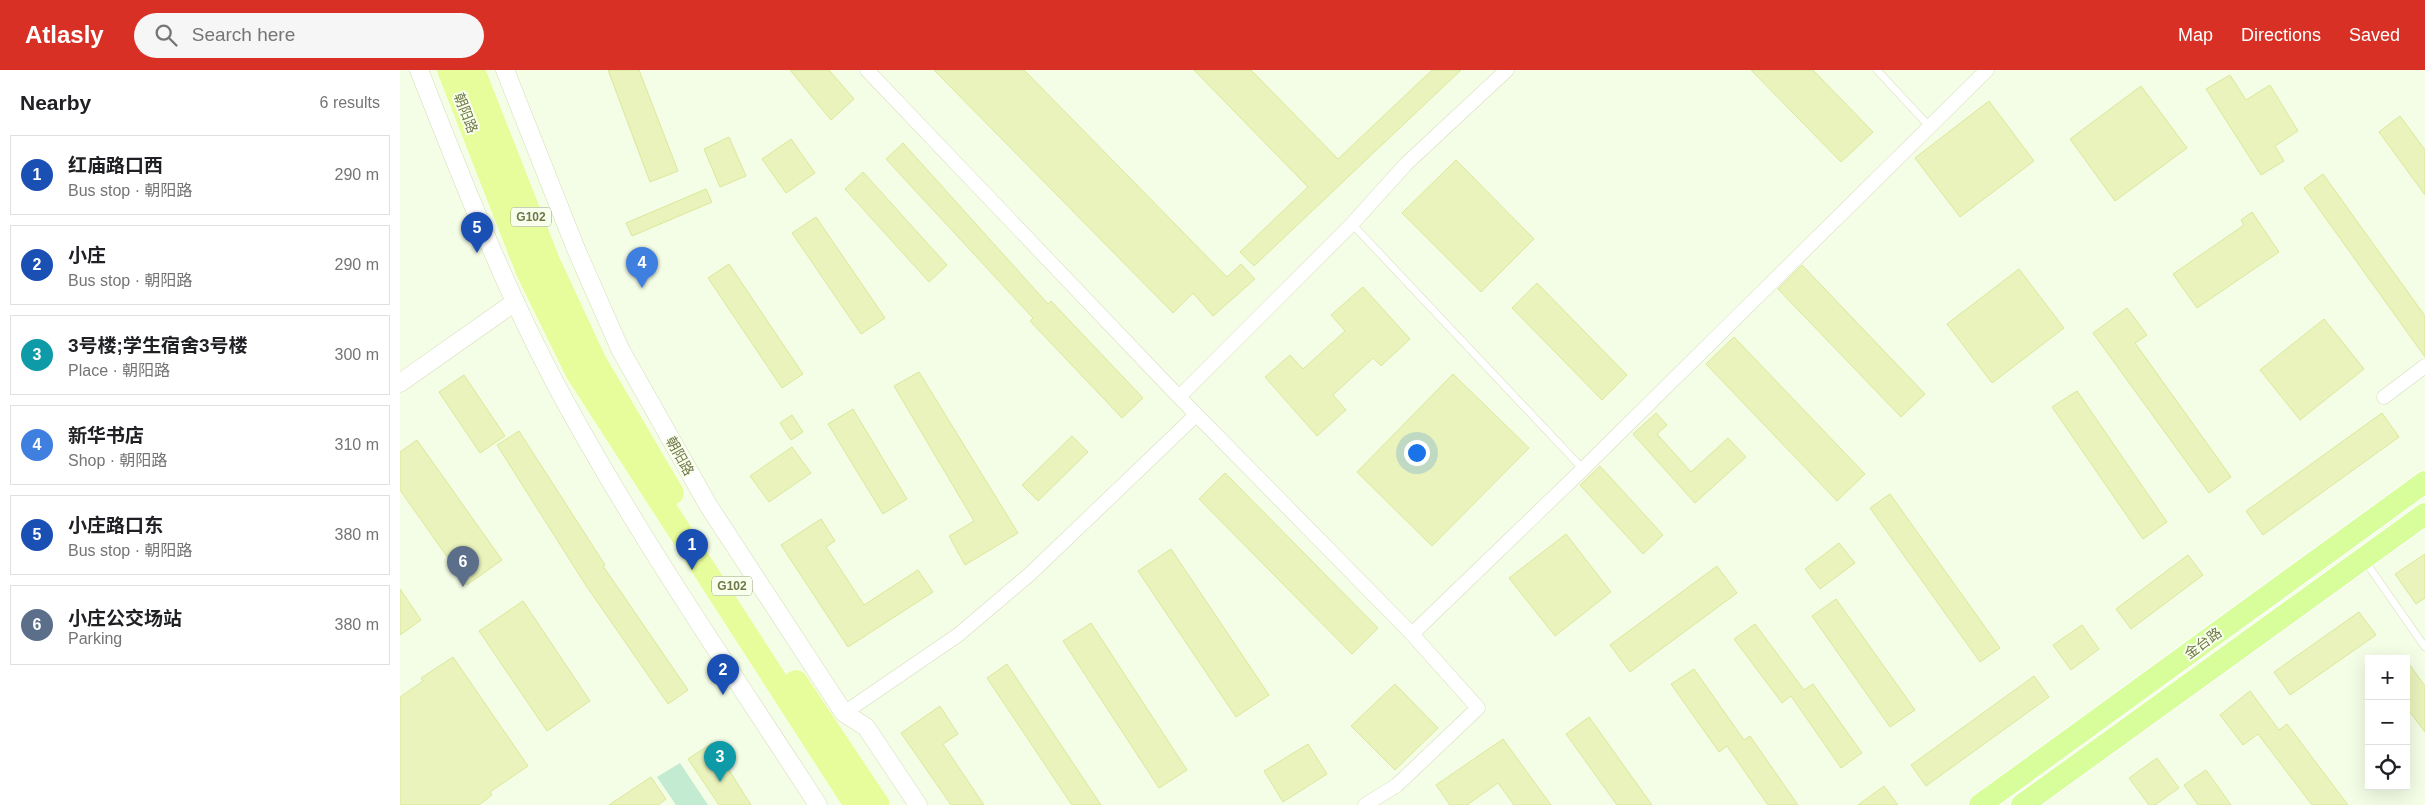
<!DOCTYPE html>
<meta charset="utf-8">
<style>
body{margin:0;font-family:Arial,"Noto Sans SC",sans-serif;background:#f6f6f6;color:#202124}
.controls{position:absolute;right:15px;bottom:15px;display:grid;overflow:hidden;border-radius:0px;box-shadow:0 5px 20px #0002}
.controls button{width:45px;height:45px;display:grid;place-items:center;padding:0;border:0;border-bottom:1px solid #e0e0e0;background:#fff;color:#202124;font:25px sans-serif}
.you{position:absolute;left:1016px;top:382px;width:18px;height:18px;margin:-12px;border:4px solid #fff;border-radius:50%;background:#1a73e8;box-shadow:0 0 0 8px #1a73e833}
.badge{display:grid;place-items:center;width:32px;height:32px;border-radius:50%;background:#d93025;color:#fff;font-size:16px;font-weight:700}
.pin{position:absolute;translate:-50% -41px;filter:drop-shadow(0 1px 2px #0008)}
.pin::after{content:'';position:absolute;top:26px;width:18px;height:15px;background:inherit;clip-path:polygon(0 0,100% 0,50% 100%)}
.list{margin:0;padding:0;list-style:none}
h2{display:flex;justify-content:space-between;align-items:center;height:65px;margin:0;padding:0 20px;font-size:21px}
h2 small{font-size:16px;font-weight:400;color:#757577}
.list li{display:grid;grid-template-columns:32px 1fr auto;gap:15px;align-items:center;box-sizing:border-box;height:80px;margin:0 10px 10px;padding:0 10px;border:1px solid #e0e0e0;border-radius:0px}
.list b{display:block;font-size:19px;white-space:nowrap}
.list p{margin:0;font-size:16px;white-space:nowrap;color:#757577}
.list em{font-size:16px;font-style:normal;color:#757577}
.icon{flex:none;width:28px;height:28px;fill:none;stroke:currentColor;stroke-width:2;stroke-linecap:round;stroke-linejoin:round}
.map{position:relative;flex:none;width:2025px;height:735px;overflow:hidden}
header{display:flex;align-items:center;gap:30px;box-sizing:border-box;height:70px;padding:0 25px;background:#d93025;color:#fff}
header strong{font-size:24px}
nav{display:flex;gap:28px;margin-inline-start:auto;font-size:18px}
.search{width:350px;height:45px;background:#f6f6f6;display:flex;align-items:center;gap:12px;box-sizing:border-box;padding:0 18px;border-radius:28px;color:#757577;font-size:19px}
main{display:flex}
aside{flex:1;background:#fff}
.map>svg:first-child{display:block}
</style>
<header>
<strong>Atlasly</strong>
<div class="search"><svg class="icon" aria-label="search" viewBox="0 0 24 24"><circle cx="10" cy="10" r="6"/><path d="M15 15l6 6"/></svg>Search here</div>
<nav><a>Map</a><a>Directions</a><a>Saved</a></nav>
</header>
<main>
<aside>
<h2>Nearby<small>6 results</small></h2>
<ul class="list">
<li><span class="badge" style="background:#1a4fb4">1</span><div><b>红庙路口西</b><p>Bus stop · 朝阳路</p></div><em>290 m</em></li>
<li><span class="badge" style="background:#1a4fb4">2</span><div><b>小庄</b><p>Bus stop · 朝阳路</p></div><em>290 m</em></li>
<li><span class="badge" style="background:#0f9aa8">3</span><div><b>3号楼;学生宿舍3号楼</b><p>Place · 朝阳路</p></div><em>300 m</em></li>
<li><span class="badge" style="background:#3f7fe0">4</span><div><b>新华书店</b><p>Shop · 朝阳路</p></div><em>310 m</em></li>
<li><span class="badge" style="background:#1a4fb4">5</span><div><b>小庄路口东</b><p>Bus stop · 朝阳路</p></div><em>380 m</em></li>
<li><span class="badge" style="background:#5c6f8a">6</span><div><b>小庄公交场站</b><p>Parking</p></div><em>380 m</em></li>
</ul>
</aside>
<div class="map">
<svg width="2025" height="735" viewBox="0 0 2025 735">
<rect width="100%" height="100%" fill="#f4fde5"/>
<!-- green -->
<polygon fill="#c2ebd1" points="280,693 308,735 276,735 257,707"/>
<!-- building -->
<g fill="#eaf3bb" stroke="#dce79b">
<polygon points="208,0 239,0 278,101 250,112"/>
<polygon points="390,0 429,0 454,29 431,50"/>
<polygon points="534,0 624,0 827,207 841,194 855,209 813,246 793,223 773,243"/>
<polygon points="794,0 851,0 938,89 1032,0 1061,0 854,196 840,182 908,117"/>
<polygon points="1351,0 1413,0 1473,62 1441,92"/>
<polygon points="1830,5 1846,30 1870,15 1898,61 1875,76 1884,91 1861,105 1806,19"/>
<polygon points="1741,16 1787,78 1715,131 1670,69"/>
<polygon points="1589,31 1634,91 1560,147 1515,88"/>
<polygon points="2000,46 2025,80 2025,125 1979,62"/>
<polygon points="329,67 346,106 320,117 304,79"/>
<polygon points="391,69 415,103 386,123 362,89"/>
<polygon points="503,73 648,234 651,231 743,328 722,348 630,251 633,248 486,89"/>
<polygon points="1056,90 1134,169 1081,222 1002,143"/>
<polygon points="463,102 547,195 529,212 445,119"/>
<polygon points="1923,104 2025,246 2025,287 1904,118"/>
<polygon points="306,119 312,132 232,166 226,153"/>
<polygon points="1852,142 1879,182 1797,238 1773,204 1844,155 1841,150"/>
<polygon points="416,147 485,248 461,264 392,163"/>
<polygon points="329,194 403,304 382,318 308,208"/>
<polygon points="1402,195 1525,324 1501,347 1378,219"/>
<polygon points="1619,199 1664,258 1592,313 1547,254"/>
<polygon points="1137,213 1227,305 1202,330 1112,238"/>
<polygon points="963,217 1010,269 981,296 973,288 933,325 946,340 917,366 865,307 890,285 903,299 945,261 931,245"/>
<polygon points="1727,238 1747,265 1735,273 1831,407 1809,423 1693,263"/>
<polygon points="1924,249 1964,299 1900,350 1860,300"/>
<polygon points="1334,267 1465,404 1437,431 1306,294"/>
<polygon points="519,302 618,463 565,495 549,466 574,451 494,316"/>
<polygon points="1053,304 1129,378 1032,476 957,402"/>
<polygon points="64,305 105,366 80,383 39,322"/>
<polygon points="1677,321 1767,452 1743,469 1652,337"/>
<polygon points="453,339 507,429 483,444 428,354"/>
<polygon points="1256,343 1267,355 1257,364 1291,402 1328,368 1346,387 1295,433 1233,364"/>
<polygon points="1982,343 1999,367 1863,465 1846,441"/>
<polygon points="392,345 403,362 391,370 380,353"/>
<polygon points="119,361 205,495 203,496 288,620 268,634 185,514 97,375"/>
<polygon points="672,366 688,382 638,431 622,415"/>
<polygon points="17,370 102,490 67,515 0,420 0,382"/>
<polygon points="392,377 411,403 369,432 350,406"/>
<polygon points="1200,396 1263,465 1243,484 1180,415"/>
<polygon points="825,403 978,558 952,584 799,429"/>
<polygon points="1490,424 1600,578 1580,592 1470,438"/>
<polygon points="421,449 435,471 426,477 464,535 518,500 533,522 448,577 381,475"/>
<polygon points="1166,464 1211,522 1155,566 1109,508"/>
<polygon points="1439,473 1455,493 1420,519 1405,499"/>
<polygon points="771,479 869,625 836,647 738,501"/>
<polygon points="2025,484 2025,528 2016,534 1995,504"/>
<polygon points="1788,485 1803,505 1731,559 1716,539"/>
<polygon points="1317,496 1337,523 1230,602 1210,575"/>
<polygon points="0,519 21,550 0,565"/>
<polygon points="1436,529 1515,640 1490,657 1412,546"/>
<polygon points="123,531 190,631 147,661 79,561"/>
<polygon points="1959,542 1976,565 1890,625 1874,602"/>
<polygon points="691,553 787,700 759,718 663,571"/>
<polygon points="1355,554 1404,620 1413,614 1462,683 1441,698 1391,626 1382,633 1334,569"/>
<polygon points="1682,555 1699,579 1671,600 1653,575"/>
<polygon points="53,587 128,696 90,722 92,725 79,735 0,735 0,627 23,611 21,608"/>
<polygon points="2006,590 2025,616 2025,662 2006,637"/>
<polygon points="607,594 701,735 672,735 587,608"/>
<polygon points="1294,599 1344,670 1350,666 1398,735 1368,735 1327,676 1319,682 1271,614"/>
<polygon points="1634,606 1649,627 1526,716 1511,695"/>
<polygon points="995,614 1038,658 995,700 951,656"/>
<polygon points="1850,621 1879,660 1887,654 1948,735 1912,735 1858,664 1843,675 1820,645"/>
<polygon points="540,636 558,664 543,674 584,735 551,735 501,663"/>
<polygon points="1189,647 1252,735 1217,735 1166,664"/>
<polygon points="1103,669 1151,735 1114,735 1098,713 1067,735 1050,735 1036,715"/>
<polygon points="312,673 351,735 319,735 288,689"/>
<polygon points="908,674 927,704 883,732 864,701"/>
<polygon points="1757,688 1779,718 1755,735 1749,735 1729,708"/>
<polygon points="1806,700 1831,735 1798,735 1784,715"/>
<polygon points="251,707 266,729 258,735 209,735"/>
<polygon points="1484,716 1498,735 1458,735"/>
</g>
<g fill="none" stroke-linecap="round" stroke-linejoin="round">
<!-- service casing -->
<g stroke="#d6ddbb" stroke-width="8">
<g id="service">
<polyline points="1477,0 1529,56"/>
<polyline points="952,154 1183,399"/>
<polyline points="1965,491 2025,577"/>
</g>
</g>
<!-- minor casing -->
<g stroke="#d6ddbb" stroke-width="15">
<g id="minor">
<polyline points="467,0 779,327 1012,564 1183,399 1587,0"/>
<polyline points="779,327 952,154 1006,94 1107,0"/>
<polyline points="1984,327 2025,296"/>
<polyline points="444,643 558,565 630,504 796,345"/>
<polyline points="965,735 997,715 1078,638 1012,564"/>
</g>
</g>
<!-- tertiary casing -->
<g stroke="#d6ddbb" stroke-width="19">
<g id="tertiary">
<path d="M 19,0 C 61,106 102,213 155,313 C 233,459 328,596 418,735"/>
<polyline points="105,0 176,179 220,279 308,435 444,643 466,657 518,735"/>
<polyline points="0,313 115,232"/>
</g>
</g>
<!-- primary casing -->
<g stroke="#fff" stroke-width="24">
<g id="primary">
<polyline points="1580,735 2025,412"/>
<polyline points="1622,735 2025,444"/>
</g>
</g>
<!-- trunk casing -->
<g stroke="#fff" stroke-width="25">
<g id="trunk">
<polyline points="49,0 128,202 177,302 456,735"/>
<polyline points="73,0 148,191 195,292 272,423"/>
<polyline points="396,612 478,735"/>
</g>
</g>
<!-- service -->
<use href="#service" stroke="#fff" stroke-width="7"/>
<!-- minor -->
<use href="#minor" stroke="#fff" stroke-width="14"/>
<!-- tertiary -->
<use href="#tertiary" stroke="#fff" stroke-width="18"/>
<!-- primary -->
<use href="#primary" stroke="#d7fe9b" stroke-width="22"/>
<!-- trunk -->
<use href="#trunk" stroke="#e7fc9a" stroke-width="24"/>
</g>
<g text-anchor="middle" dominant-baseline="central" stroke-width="4" stroke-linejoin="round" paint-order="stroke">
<!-- shield labels -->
<g fill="#f8ffec" stroke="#9aa07a" stroke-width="1">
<rect x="111" y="137.5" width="40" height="19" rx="4"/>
<rect x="312" y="506.5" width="40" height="19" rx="4"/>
</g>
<g font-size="12" font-weight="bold" fill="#717749">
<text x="131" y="147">G102</text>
<text x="332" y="516">G102</text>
</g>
<!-- street labels -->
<g font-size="14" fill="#717749" stroke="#f8ffec">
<text transform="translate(66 43) rotate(69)">朝阳路</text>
<text transform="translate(280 386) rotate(61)">朝阳路</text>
<text transform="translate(1803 573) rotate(-36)">金台路</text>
</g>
</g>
</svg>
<div class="controls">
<button>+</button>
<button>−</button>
<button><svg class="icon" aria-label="locate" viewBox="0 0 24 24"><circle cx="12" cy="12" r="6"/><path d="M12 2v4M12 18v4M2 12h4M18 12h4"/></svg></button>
</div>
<div class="you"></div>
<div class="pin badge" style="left:292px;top:500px;background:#1a4fb4">1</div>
<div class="pin badge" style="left:323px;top:625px;background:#1a4fb4">2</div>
<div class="pin badge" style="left:320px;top:712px;background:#0f9aa8">3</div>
<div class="pin badge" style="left:242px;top:218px;background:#3f7fe0">4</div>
<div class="pin badge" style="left:77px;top:183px;background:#1a4fb4">5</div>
<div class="pin badge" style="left:63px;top:517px;background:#5c6f8a">6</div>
</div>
</main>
